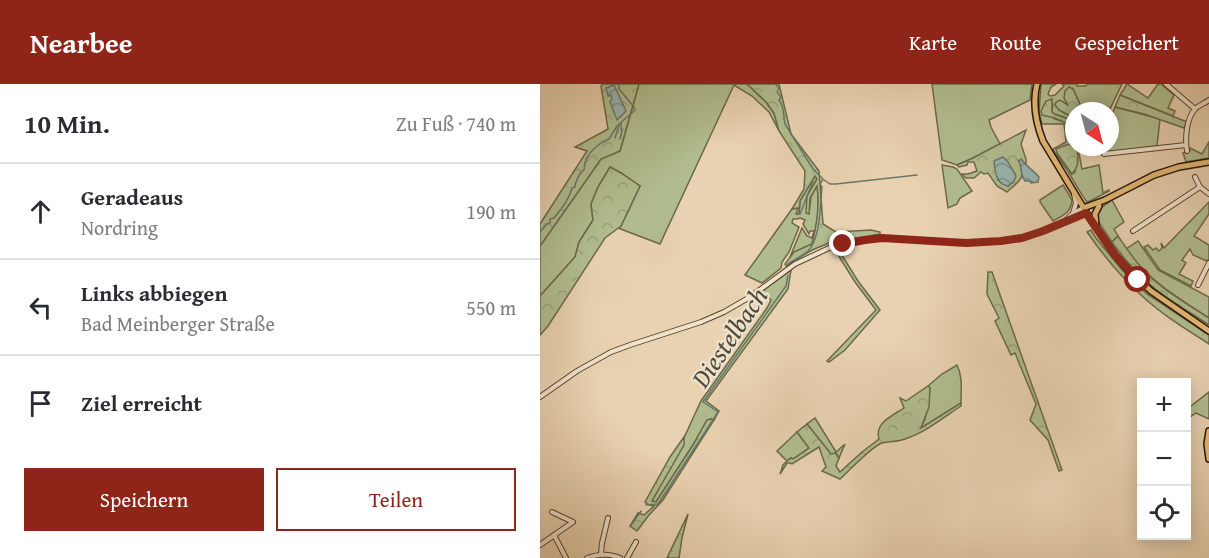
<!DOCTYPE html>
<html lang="de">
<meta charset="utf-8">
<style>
body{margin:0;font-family:"Gentium Book Plus",serif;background:#f7f7f7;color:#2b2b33}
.controls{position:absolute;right:18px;bottom:18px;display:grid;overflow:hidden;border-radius:0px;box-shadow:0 3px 15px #0003}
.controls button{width:54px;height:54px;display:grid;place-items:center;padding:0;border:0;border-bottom:2px solid #e1e1e2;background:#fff;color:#2b2b33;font:30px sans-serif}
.compass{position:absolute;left:525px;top:18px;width:54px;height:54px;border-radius:50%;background:#fff;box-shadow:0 3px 15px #0003;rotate:144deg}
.stop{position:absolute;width:18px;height:18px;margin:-14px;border:4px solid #8f2418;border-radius:50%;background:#fff}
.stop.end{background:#8f2418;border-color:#fff;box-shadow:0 2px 6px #0008}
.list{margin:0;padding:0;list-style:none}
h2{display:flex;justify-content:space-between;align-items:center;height:78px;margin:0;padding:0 24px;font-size:26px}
h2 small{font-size:20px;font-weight:400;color:#7c7c81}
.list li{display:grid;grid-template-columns:39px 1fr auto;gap:18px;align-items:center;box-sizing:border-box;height:96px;padding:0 24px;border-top:2px solid #e1e1e2}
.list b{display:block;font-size:22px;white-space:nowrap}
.list p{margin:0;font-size:20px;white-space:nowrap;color:#7c7c81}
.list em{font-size:20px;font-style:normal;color:#7c7c81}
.actions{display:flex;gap:12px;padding:18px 24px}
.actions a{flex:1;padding:14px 0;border:2px solid #8f2418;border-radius:0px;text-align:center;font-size:21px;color:#8f2418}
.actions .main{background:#8f2418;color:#fff}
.icon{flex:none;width:33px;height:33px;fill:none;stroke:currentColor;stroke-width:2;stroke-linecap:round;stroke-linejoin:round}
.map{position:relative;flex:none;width:669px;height:474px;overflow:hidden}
header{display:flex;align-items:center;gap:36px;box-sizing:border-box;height:84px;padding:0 30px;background:#8f2418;color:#fff}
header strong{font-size:28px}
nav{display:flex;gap:33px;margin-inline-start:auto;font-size:21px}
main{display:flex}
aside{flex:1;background:#fff}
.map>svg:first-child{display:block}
</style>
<header>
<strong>Nearbee</strong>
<nav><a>Karte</a><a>Route</a><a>Gespeichert</a></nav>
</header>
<main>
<aside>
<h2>10 Min.<small>Zu Fuß · 740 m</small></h2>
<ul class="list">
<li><svg class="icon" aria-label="ahead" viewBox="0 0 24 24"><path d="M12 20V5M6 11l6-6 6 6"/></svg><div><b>Geradeaus</b><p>Nordring</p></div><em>190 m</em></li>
<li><svg class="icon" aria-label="left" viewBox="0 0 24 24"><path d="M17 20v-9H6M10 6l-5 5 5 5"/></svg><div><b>Links abbiegen</b><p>Bad Meinberger Straße</p></div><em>550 m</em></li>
<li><svg class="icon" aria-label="arrive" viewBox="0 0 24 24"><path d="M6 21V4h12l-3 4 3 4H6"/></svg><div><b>Ziel erreicht</b></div></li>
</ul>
<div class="actions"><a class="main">Speichern</a><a>Teilen</a></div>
</aside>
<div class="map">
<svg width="669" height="474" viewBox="0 0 669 474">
<defs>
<pattern id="forest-crowns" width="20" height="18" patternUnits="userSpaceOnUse" patternTransform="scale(1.5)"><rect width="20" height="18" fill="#b1bd8f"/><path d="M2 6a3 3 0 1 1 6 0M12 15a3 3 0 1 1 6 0" fill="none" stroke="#98a27a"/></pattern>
<pattern id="water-waves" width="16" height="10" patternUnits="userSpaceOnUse" patternTransform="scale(1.5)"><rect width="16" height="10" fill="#98b6b2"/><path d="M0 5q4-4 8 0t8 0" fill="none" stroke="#7c938e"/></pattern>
</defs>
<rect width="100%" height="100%" fill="#e9d2b1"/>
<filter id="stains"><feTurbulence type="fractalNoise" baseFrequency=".00333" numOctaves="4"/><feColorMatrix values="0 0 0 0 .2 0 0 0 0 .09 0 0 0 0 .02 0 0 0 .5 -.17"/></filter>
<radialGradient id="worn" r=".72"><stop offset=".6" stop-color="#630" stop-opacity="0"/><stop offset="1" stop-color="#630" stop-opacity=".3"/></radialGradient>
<!-- grass -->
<g fill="#b1bd8f" stroke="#6b6948" stroke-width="1.5">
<polygon points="99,0 207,0 226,18 234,29 239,47 229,28 212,12 194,1 120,160 78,144 81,142 100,102 81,89 70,83 58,103 51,120 53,136 39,158 35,173 0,212 0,162 61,75 80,67"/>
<polygon points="392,0 492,0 490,16 449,36 451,43 460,60 433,74 417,81 402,76"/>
<path d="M 501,0 L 516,0 L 511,3 L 508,10 L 510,12 L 515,11 L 524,2 L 522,0 L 537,0 L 537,2 L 546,2 L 547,0 L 582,0 L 569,27 L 543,27 L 533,5 L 531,24 L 519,26 L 530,32 L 534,32 L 534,37 L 514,30 L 512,28 L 513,19 L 506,32 L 511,32 L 515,35 L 525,38 L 530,44 L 532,47 L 534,63 C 524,58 523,63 517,70 L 532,90 L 535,88 L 536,64 L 534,63 L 541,63 L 538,64 L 542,85 L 559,81 L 563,109 L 569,106 L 569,107 L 548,118 L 547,118 C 540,109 535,99 529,89 C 524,81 517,74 513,65 L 526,58 L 524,40 L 502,40 L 499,28 Z"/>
<polygon points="587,0 608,14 618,0 621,0 634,11 628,24 635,27 633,32 580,11"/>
<polygon points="575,23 620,35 617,62 570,68 563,63 570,63 570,37"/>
<polygon points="669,58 669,74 646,78 643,69 650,67 650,64 662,70"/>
<polygon points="402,81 413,83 417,85 432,107 420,114 417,120 408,124"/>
<path d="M 275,91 L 277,95 L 267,112 L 269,129 L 271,113 L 277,101 C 280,123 278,138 272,160 L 254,168 L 250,173 L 262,144 L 267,152 L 272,154 L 274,147 L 270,147 L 269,150 L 263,140 L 265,136 L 260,134 L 257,135 L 253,135 L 252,139 L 259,143 L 249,168 L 242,178 L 241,184 L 222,199 L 205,191 L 252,125 L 258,123 L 259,130 L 260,117 Z"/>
<path d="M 523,101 L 532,116 C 531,129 523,131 513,137 L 500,118 L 500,116 Z"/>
<polygon points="572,116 584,138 574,145 578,152 572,158 558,137 557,132 561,124"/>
<polygon points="669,118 669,130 654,152 669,161 669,175 667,177 653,171 650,165 642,176 646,179 639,190 653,197 651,202 620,186 604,163 608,161 613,166 616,164 619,167 622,164 621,159 624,164"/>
<path d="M 598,157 L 618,186 L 669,213 L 669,234 C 640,215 606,195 586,165 Z"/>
<polygon points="298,165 318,197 340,226 305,266 289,278 287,277 336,226 315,198 295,166"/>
<polygon points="251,186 248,205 166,317 179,327 174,336 171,335 167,337 153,361 116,418 112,417 143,356 161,317 227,224 231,216 221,208"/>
<path d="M 417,281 C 423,293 421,306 421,319 L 380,345 L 385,335 L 390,304 L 388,302 L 402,290 Z"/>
<polygon points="669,308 669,335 656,329 647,335 647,325"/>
<polygon points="275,334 296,368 305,360 299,374 296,369 291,370 267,340"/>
<polygon points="257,348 269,364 253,375 251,374 247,377 237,367"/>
</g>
<!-- forest -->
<g fill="url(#forest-crowns)" stroke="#6b6948" stroke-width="1.5" fill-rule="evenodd">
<polygon points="63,0 99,0 80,67 61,75 0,162 0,140 47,67 35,63 68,45 61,2"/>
<path d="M 207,0 L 239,0 L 251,50 L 279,87 L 283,140 L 296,148 L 331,146 L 340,148 L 340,150 L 289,159 L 272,166 L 246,182 L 245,180 L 254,168 L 272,160 C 277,140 280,122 277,102 L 270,114 L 269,130 L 266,129 L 267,112 L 277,95 L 275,92 L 260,117 L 259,130 L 256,130 L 258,124 L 252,125 L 264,105 L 265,87 L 239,47 L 234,29 L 226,18 Z"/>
<polygon points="529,3 533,5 543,27 534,27 534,32 530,32 519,26 515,21 516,18 520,16 528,21 524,14 525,7"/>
<polygon points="580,11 647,38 644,44 604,30 575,23"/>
<path d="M 512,15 L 512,28 L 515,30 L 534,37 L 534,57 C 531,36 519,35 502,31 L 501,27 L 506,17 Z"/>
<path d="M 486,46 L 481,60 L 486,75 L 486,81 L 479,77 C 487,94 479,97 467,108 L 457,102 L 448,89 L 444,90 L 441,88 L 434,94 L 426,94 L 422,90 L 428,90 L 437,87 L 434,78 L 428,78 L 427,81 L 419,83 L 417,81 L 433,74 ZM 465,75 L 475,90 L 474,97 L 468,102 L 458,96 L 455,78 Z"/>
<path d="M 529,60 L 537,66 C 539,75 539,83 532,90 L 517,69 L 516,65 Z"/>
<polygon points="70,83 81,89 100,102 81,142 65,154 8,242 0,251 0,212 35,173 39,158 53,136 51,120 58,103"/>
<path d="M 551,146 L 556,154 L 583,187 L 607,210 L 669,251 L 669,260 C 646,245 621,230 601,211 C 580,192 563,171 547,148 Z"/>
<path d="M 578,152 C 587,165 596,179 607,190 C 625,207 648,221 669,234 L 669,241 C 647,226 622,213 603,194 C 591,183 581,171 572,158 Z"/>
<polygon points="448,188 452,188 522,386 519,387 508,356 490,336 496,320 475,269 471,271 455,237 459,234 447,210"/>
<path d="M 388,302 L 390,304 L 389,323 L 381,344 L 421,319 L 421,322 C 403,334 386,348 365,355 C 358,358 350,357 342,359 C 332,362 309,387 300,395 L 282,387 L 286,383 L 279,363 L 252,380 L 250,379 L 247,379 L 240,390 L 243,381 L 247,377 L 251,374 L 253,375 L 269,364 L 257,348 L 267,340 L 291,370 L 296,369 L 299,374 L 296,382 L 300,388 L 322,368 L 339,355 C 334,339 352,332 364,324 L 360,314 L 366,317 Z"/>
<polygon points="171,335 174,336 123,416 109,431 97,447 90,442 98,429 104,431 114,422 109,421 105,418 130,373 144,353 144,361 112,417 116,418 153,361 167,336"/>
<polygon points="148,430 142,454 139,474 127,474"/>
</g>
<!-- water -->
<g fill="url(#water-waves)" stroke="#6a766b" stroke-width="1.5">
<polygon points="74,1 86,27 77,36 70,18 72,15 71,11 68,12 66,4"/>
<path d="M 463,73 L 468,78 L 476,92 L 474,97 L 468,102 C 456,100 455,88 454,77 Z"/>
<path d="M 481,75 C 486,82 493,86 499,93 L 498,98 L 491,99 L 490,97 L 485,97 C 480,91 482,84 479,77 Z"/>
</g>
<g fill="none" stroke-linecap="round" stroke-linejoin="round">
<!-- stream -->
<g stroke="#6a766b" stroke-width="1.5">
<path d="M 235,0 L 239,4 L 237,8 L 241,13 L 239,16 C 245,24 243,31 245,40 L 273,85 L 283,95 L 280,100 L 282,103 C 280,120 281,154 268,167 C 262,172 254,176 248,180"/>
<polyline points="75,54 79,41"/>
<polyline points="80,55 82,47 81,44 81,39"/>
<polyline points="284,96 290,100 296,100 377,91"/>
<polyline points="260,130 273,97"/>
<path d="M 0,148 L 7,140 L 10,139 L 10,135 L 14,134 C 21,125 29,116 32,104 L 35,103 C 35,98 39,92 41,88 L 44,86 L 45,78 L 47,77 L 46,75 C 51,66 60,58 69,55 L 77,42 L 95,26 L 94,23 L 79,5 L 79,0"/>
<polyline points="0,150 0,152"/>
<polyline points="106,421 118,420 178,328 163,318 246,202 248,191"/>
<polyline points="91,441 101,427"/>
</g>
<!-- minor casing -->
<g stroke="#56442c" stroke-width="6">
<g id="minor">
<polyline points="626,0 655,25"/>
<path d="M 647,67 C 645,54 646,34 656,24 C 660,21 665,19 669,16"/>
<polyline points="564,70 646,61"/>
<polyline points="655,93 660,103 669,110"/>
<polyline points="533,129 536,119 534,110"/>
<polyline points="525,137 531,131 543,124"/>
<polyline points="593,147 660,103"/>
<polyline points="658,201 669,179"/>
<polyline points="0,313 37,287 71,268 90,261 161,238 184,228 210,213 255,180 289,164 317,157 342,154 426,159 461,157 483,153 503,147 546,129"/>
<polyline points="14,451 26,474"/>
<polyline points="0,461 33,438 12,428"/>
<polyline points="61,470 62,459 68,434"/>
<path d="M 47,474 C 58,470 69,469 80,474"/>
<polyline points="87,474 96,458"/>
</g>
</g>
<!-- major casing -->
<g stroke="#251500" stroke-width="8">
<g id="major">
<path d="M 497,0 C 492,20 496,39 503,57 L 549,133 L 575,171 L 587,185 L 611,207 L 669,247"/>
<polyline points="543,124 565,116 614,91 639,83 669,78"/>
<polyline points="556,142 555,130 559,122"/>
<polyline points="669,347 667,360 669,375"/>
</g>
</g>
<!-- minor -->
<use href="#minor" stroke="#f1e2cc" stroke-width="4"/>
<!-- major -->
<use href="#major" stroke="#e4b978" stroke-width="5"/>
</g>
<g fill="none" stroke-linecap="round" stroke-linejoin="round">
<!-- route -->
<polyline stroke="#8f2418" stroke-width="8" points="303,160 325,156 342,154 426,159 461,157 482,154 503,147 546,129 575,171 598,196"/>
</g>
<g text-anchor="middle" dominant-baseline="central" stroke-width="4.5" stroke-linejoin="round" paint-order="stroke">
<!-- water labels -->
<g font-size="26" font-style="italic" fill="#4d4d3e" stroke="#f1e2cc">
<text transform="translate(189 253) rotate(-56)">Diestelbach</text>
</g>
</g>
<rect width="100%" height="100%" filter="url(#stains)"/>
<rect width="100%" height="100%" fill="url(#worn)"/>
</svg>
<div class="controls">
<button>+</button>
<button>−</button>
<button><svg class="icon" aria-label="locate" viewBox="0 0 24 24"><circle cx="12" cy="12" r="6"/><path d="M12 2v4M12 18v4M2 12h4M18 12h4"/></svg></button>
</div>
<svg class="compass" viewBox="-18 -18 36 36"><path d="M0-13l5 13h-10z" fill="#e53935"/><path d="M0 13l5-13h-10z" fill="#7c7c81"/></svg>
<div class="stop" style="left:598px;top:196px"></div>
<div class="stop end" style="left:303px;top:160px"></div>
</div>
</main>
